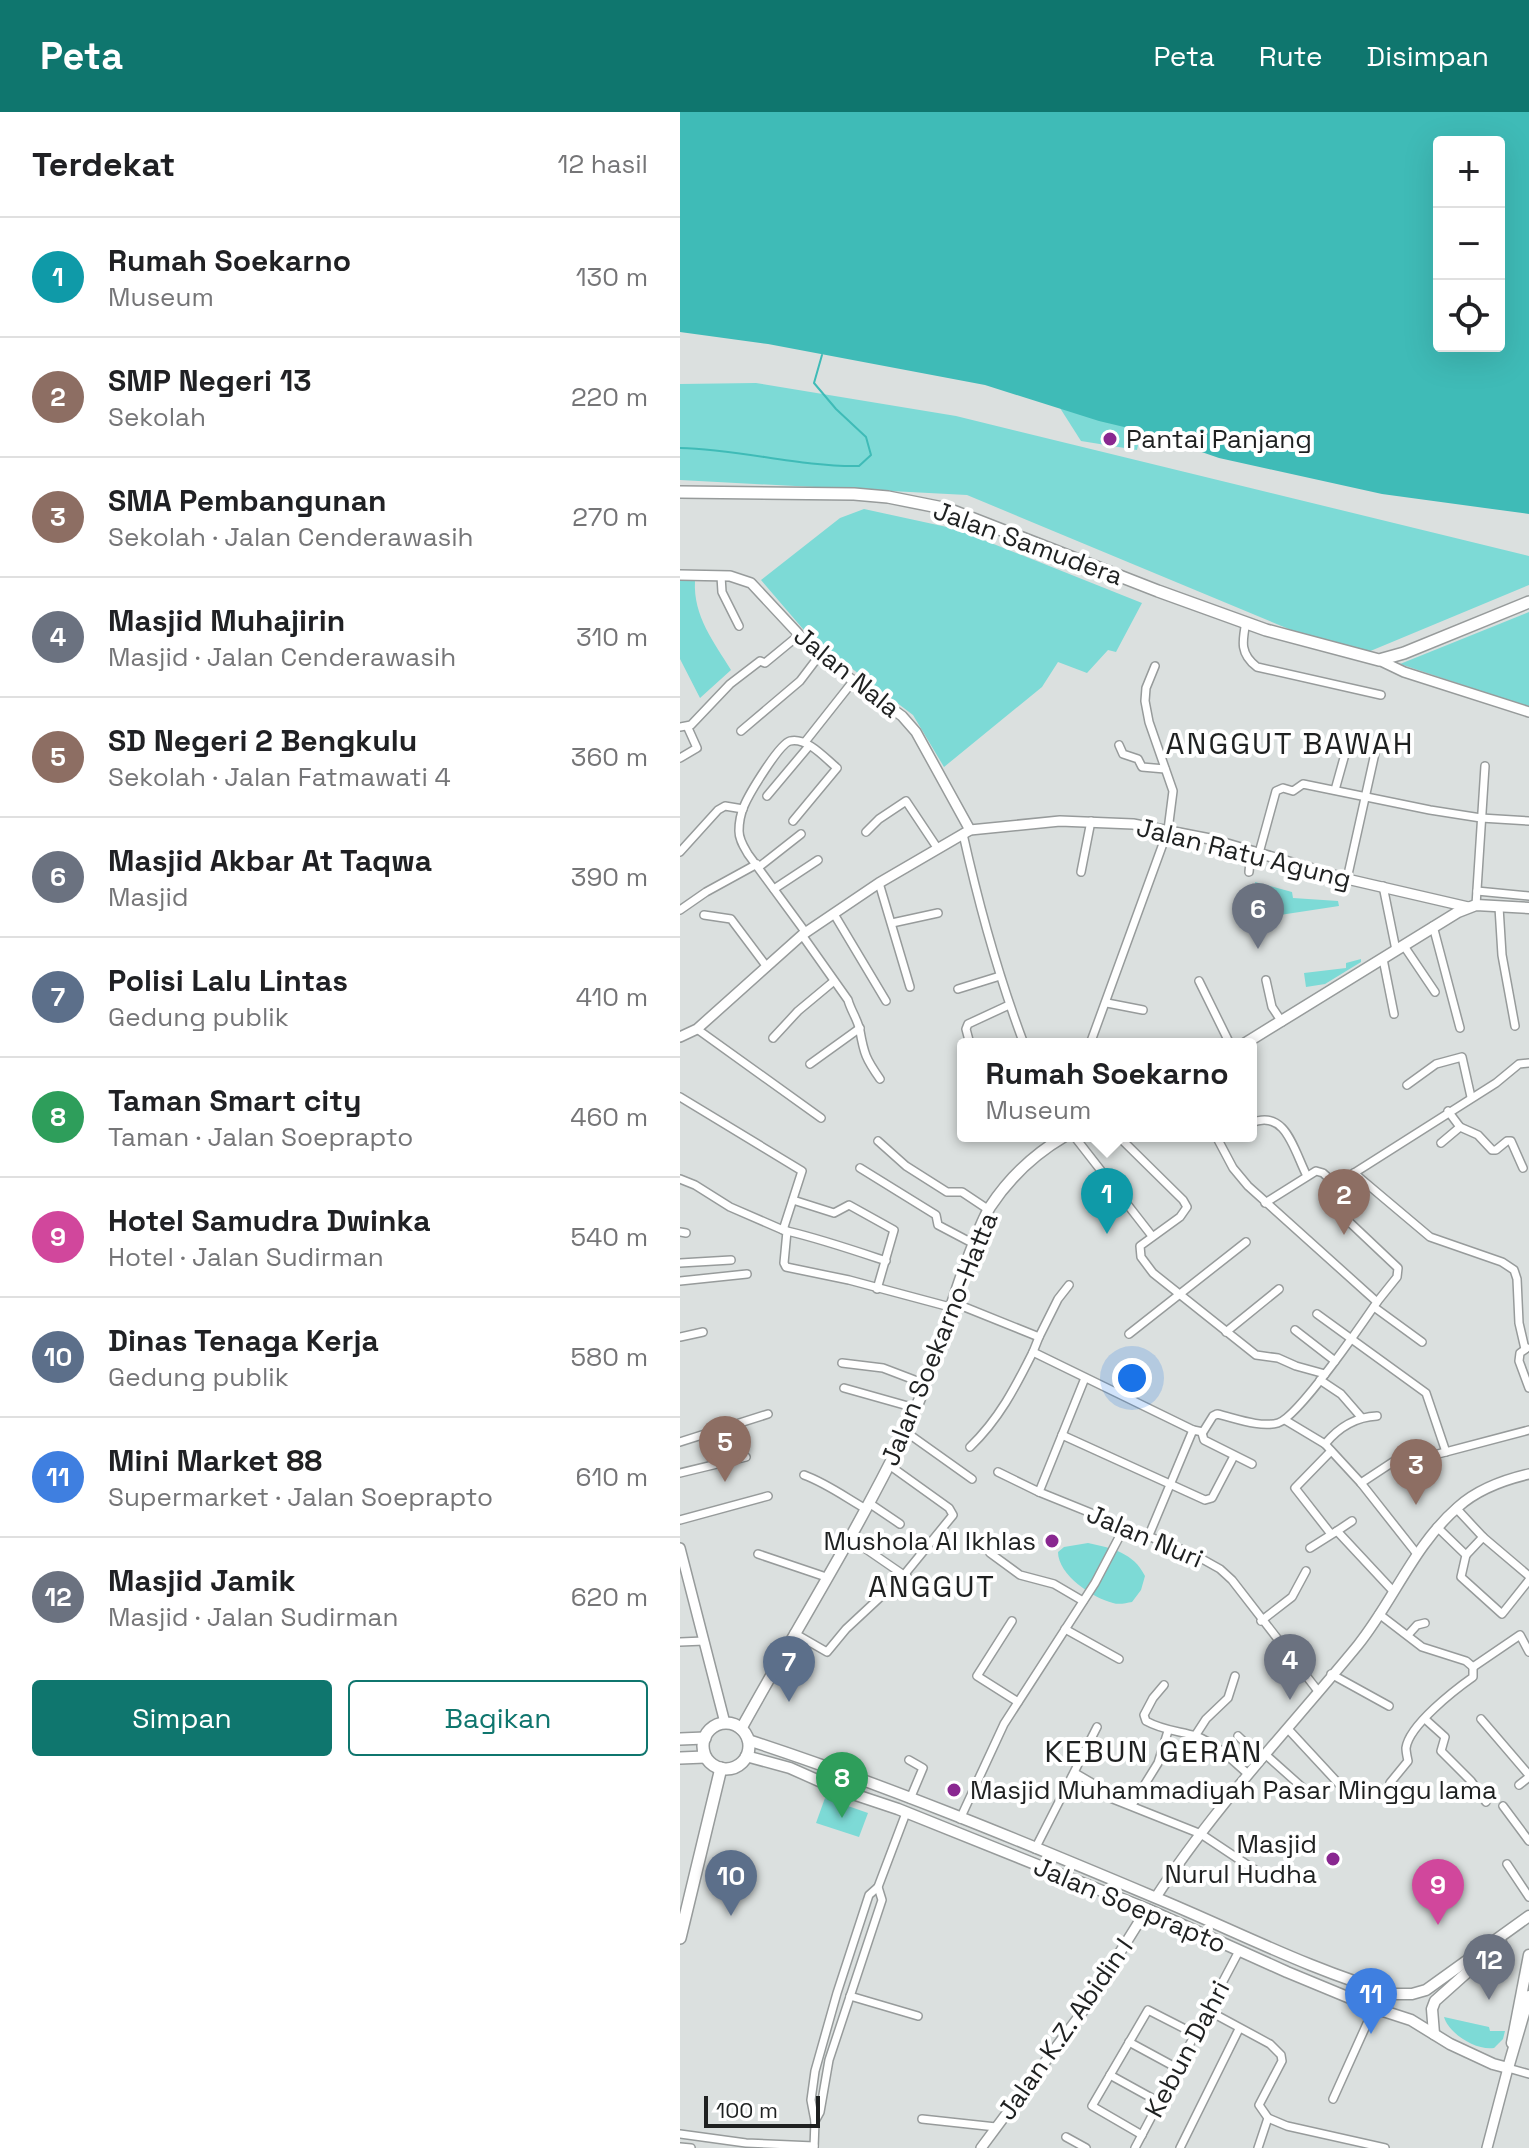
<!DOCTYPE html>
<html lang="id">
<meta charset="utf-8">
<style>
body{margin:0;font-family:"Space Grotesk",sans-serif;background:#f2f2f2;color:#202124}
.controls{position:absolute;right:24px;top:24px;display:grid;overflow:hidden;border-radius:8px;box-shadow:0 8px 32px #0002}
.controls button{width:72px;height:72px;display:grid;place-items:center;padding:0;border:0;border-bottom:2px solid #e0e0e0;background:#fff;color:#202124;font:40px sans-serif}
.scale{position:absolute;left:24px;bottom:20px;width:116px;box-sizing:border-box;padding-left:8px;border:4px solid #1f2121;border-top:0;font-size:22px;line-height:28px;white-space:nowrap;color:#1f2121;-webkit-text-stroke:6px #fff;paint-order:stroke}
.you{position:absolute;left:452px;top:1266px;width:28px;height:28px;margin:-20px;border:6px solid #fff;border-radius:50%;background:#1a73e8;box-shadow:0 0 0 12px #1a73e833}
.badge{display:grid;place-items:center;width:52px;height:52px;border-radius:50%;background:#0f766e;color:#fff;font-size:26px;font-weight:700}
.pin{position:absolute;translate:-50% -66px;filter:drop-shadow(0 2px 4px #0008)}
.pin::after{content:'';position:absolute;top:42px;width:28px;height:24px;background:inherit;clip-path:polygon(0 0,100% 0,50% 100%)}
.popup{position:absolute;left:277px;top:926px;width:300px;height:104px;box-sizing:border-box;display:grid;place-content:center;border-radius:8px;background:#fff;filter:drop-shadow(0 2px 6px #0005);font-size:26px;white-space:nowrap;color:#757577}
.popup b{font-size:30px;color:#202124}
.popup::after{content:'';position:absolute;left:50%;top:100%;margin-left:-16px;border:16px solid transparent;border-top-color:#fff}
.list{margin:0;padding:0;list-style:none}
h2{display:flex;justify-content:space-between;align-items:center;height:104px;margin:0;padding:0 32px;font-size:34px}
h2 small{font-size:26px;font-weight:400;color:#757577}
.list li{display:grid;grid-template-columns:52px 1fr auto;gap:24px;align-items:center;box-sizing:border-box;height:120px;padding:0 32px;border-top:2px solid #e0e0e0}
.list b{display:block;font-size:30px;white-space:nowrap}
.list p{margin:0;font-size:26px;white-space:nowrap;color:#757577}
.list em{font-size:26px;font-style:normal;color:#757577}
.actions{display:flex;gap:16px;padding:24px 32px}
.actions a{flex:1;padding:18px 0;border:2px solid #0f766e;border-radius:8px;text-align:center;font-size:28px;color:#0f766e}
.actions .main{background:#0f766e;color:#fff}
.icon{flex:none;width:44px;height:44px;fill:none;stroke:currentColor;stroke-width:2;stroke-linecap:round;stroke-linejoin:round}
.map{position:relative;flex:none;width:849px;height:2036px;overflow:hidden}
header{display:flex;align-items:center;gap:48px;box-sizing:border-box;height:112px;padding:0 40px;background:#0f766e;color:#fff}
header strong{font-size:38px}
nav{display:flex;gap:44px;margin-inline-start:auto;font-size:28px}
main{display:flex}
aside{flex:1;background:#fff}
.map>svg:first-child{display:block}
</style>
<header>
<strong>Peta</strong>
<nav><a>Peta</a><a>Rute</a><a>Disimpan</a></nav>
</header>
<main>
<aside>
<h2>Terdekat<small>12 hasil</small></h2>
<ul class="list">
<li><span class="badge" style="background:#0f9aa8">1</span><div><b>Rumah Soekarno</b><p>Museum</p></div><em>130 m</em></li>
<li><span class="badge" style="background:#8d6e63">2</span><div><b>SMP Negeri 13</b><p>Sekolah</p></div><em>220 m</em></li>
<li><span class="badge" style="background:#8d6e63">3</span><div><b>SMA Pembangunan</b><p>Sekolah · Jalan Cenderawasih</p></div><em>270 m</em></li>
<li><span class="badge" style="background:#6b7280">4</span><div><b>Masjid Muhajirin</b><p>Masjid · Jalan Cenderawasih</p></div><em>310 m</em></li>
<li><span class="badge" style="background:#8d6e63">5</span><div><b>SD Negeri 2 Bengkulu</b><p>Sekolah · Jalan Fatmawati 4</p></div><em>360 m</em></li>
<li><span class="badge" style="background:#6b7280">6</span><div><b>Masjid Akbar At Taqwa</b><p>Masjid</p></div><em>390 m</em></li>
<li><span class="badge" style="background:#5c6f8a">7</span><div><b>Polisi Lalu Lintas</b><p>Gedung publik</p></div><em>410 m</em></li>
<li><span class="badge" style="background:#2e9e5b">8</span><div><b>Taman Smart city</b><p>Taman · Jalan Soeprapto</p></div><em>460 m</em></li>
<li><span class="badge" style="background:#d1479c">9</span><div><b>Hotel Samudra Dwinka</b><p>Hotel · Jalan Sudirman</p></div><em>540 m</em></li>
<li><span class="badge" style="background:#5c6f8a">10</span><div><b>Dinas Tenaga Kerja</b><p>Gedung publik</p></div><em>580 m</em></li>
<li><span class="badge" style="background:#3f7fe0">11</span><div><b>Mini Market 88</b><p>Supermarket · Jalan Soeprapto</p></div><em>610 m</em></li>
<li><span class="badge" style="background:#6b7280">12</span><div><b>Masjid Jamik</b><p>Masjid · Jalan Sudirman</p></div><em>620 m</em></li>
</ul>
<div class="actions"><a class="main">Simpan</a><a>Bagikan</a></div>
</aside>
<div class="map">
<svg width="849" height="2036" viewBox="0 0 849 2036">
<rect width="100%" height="100%" fill="#dbe0df"/>
<!-- green -->
<g fill="#7ddad6">
<polygon points="76,271 276,304 849,444 849,473 676,545 287,383 0,368 0,272"/>
<polygon points="380,296 461,319 457,338 401,329"/>
<polygon points="184,397 276,417 462,491 436,540 428,538 407,561 378,550 362,575 264,655 233,603 129,524 81,468 160,406"/>
<path d="M 0,467 L 15,469 C 13,504 34,530 51,558 L 20,586 L 0,547 Z"/>
<polygon points="849,500 849,595 720,552"/>
<polygon points="575,770 612,780 613,786 658,789 659,794 580,806"/>
<polygon points="681,847 681,850 645,872 626,875 624,861 666,856 666,851"/>
<path d="M 408,1431 C 432,1436 454,1441 465,1464 L 461,1478 L 452,1490 C 446,1491 439,1493 433,1491 C 413,1486 378,1463 378,1440 L 384,1435 Z"/>
<polygon points="145,1686 188,1701 179,1725 136,1711"/>
<path d="M 764,1905 L 809,1915 L 810,1919 L 825,1919 L 823,1927 L 814,1936 C 797,1939 769,1922 764,1905 Z"/>
</g>
<!-- water -->
<path fill="#3fbbb7" fill-rule="evenodd" d="M 0,0 L 849,0 L 849,402 L 702,382 L 539,346 L 461,319 L 419,309 L 305,273 L 88,232 L 0,220 ZM 759,30 L 819,30 L 819,234 L 759,234 Z"/>
<g fill="none" stroke-linecap="round" stroke-linejoin="round">
<!-- stream -->
<path stroke="#3fbbb7" stroke-width="2" d="M 0,336 C 60,337 119,355 179,354 L 191,343 L 186,325 L 156,297 L 134,271 L 142,243"/>
<!-- minor casing -->
<g stroke="#979b9b" stroke-width="10">
<g id="minor">
<polyline points="41,464 42,480 59,514"/>
<path d="M 566,510 C 562,530 560,542 577,555 L 701,583"/>
<polyline points="0,615 11,613 50,572 80,549 85,551 119,523"/>
<polyline points="61,619 120,569 139,544"/>
<polyline points="125,630 174,568"/>
<polyline points="439,633 443,642 458,647 462,655 485,657"/>
<polyline points="0,646 17,636 8,616"/>
<polyline points="655,678 667,635"/>
<polyline points="87,684 129,634"/>
<path d="M 113,709 L 157,656 C 145,646 127,625 110,629 C 99,632 69,682 64,694 C 61,701 59,712 59,719 C 59,728 64,735 68,742 L 126,821"/>
<polyline points="186,720 199,707 226,689 258,737"/>
<path d="M 283,722 C 299,794 318,863 344,932"/>
<polyline points="0,740 38,698 45,694 63,697"/>
<polyline points="579,741 596,679 603,676 613,679 623,672 750,698 801,706 849,709"/>
<polyline points="79,755 121,722"/>
<polyline points="401,760 411,709"/>
<polyline points="569,760 571,739"/>
<polyline points="667,767 697,632"/>
<polyline points="199,771 230,875"/>
<polyline points="703,774 716,838"/>
<polyline points="94,777 138,748"/>
<polyline points="797,779 849,784"/>
<polyline points="796,793 805,654"/>
<polyline points="819,795 822,843 835,914"/>
<polyline points="0,798 26,780 77,752"/>
<polyline points="154,802 206,889"/>
<polyline points="24,803 51,807 87,855"/>
<polyline points="212,811 258,801"/>
<polyline points="753,814 780,916"/>
<path d="M 122,823 L 168,888 C 171,899 178,908 180,919 C 184,942 186,947 200,967"/>
<polyline points="724,834 755,880"/>
<polyline points="703,847 714,902"/>
<polyline points="586,868 592,895 602,910"/>
<polyline points="519,869 550,932"/>
<polyline points="278,877 320,864"/>
<polyline points="427,891 463,898"/>
<polyline points="17,917 141,1006"/>
<polyline points="93,926 118,899 154,869"/>
<polyline points="290,932 286,917 288,912 329,893"/>
<polyline points="410,932 488,718 493,679 469,610 465,589 466,576 475,554"/>
<polyline points="130,952 180,916"/>
<polyline points="727,973 756,952 782,945 791,985"/>
<polyline points="0,985 122,1059 103,1118 107,1119 104,1151 106,1155 169,1168 270,1195"/>
<polyline points="768,999 780,1015 798,1023 812,1038 816,1038 827,1029 831,1029 843,1056"/>
<path d="M 571,1011 C 606,996 614,1039 627,1064"/>
<polyline points="394,1024 472,1124"/>
<polyline points="438,1024 503,1088 507,1095 500,1105 460,1134 461,1145 473,1161 576,1243 598,1246 616,1254 645,1262"/>
<polyline points="198,1029 226,1054 267,1080 282,1080 309,1098"/>
<polyline points="761,1031 780,1015"/>
<polyline points="180,1056 256,1103 258,1113 294,1132"/>
<polyline points="674,1061 750,1125 822,1150 834,1158 837,1167 839,1211 845,1237"/>
<polyline points="0,1067 15,1073 50,1095 103,1118"/>
<polyline points="113,1088 154,1101 169,1093 214,1118 197,1177"/>
<polyline points="646,1088 718,1156 717,1165 697,1190"/>
<polyline points="585,1091 636,1059 643,1061 654,1071 660,1070 816,971 839,952 849,951"/>
<path d="M 107,1119 C 141,1127 173,1138 206,1149"/>
<polyline points="0,1120 6,1121"/>
<polyline points="0,1151 51,1148"/>
<polyline points="0,1169 67,1162"/>
<polyline points="272,1190 359,1225 353,1240 513,1318"/>
<polyline points="694,1195 742,1230"/>
<polyline points="637,1202 746,1281 766,1340"/>
<polyline points="615,1218 655,1249"/>
<polyline points="546,1220 599,1177"/>
<polyline points="449,1222 566,1130"/>
<polyline points="0,1225 23,1220"/>
<polyline points="359,1225 378,1187 389,1173"/>
<polyline points="847,1236 840,1241 839,1249 849,1276"/>
<polyline points="162,1251 203,1256 245,1272"/>
<polyline points="405,1266 359,1380 515,1443 540,1457 552,1468 638,1579"/>
<polyline points="640,1268 661,1282 681,1305"/>
<polyline points="164,1276 235,1296"/>
<polyline points="605,1308 645,1332 681,1371 737,1442"/>
<polyline points="226,1320 292,1367"/>
<polyline points="522,1321 524,1328 572,1352"/>
<polyline points="382,1323 525,1388 532,1386 554,1344"/>
<polyline points="0,1330 88,1302"/>
<path d="M 645,1332 C 659,1315 675,1305 697,1304"/>
<path d="M 290,1335 C 319,1307 335,1276 353,1240"/>
<polyline points="651,1339 615,1376 651,1422"/>
<polyline points="318,1360 359,1380"/>
<polyline points="0,1361 66,1345"/>
<path d="M 124,1363 C 146,1371 165,1385 186,1397"/>
<polyline points="681,1371 728,1340 739,1347 849,1318"/>
<polyline points="189,1391 220,1412"/>
<polyline points="776,1396 803,1425"/>
<polyline points="0,1408 88,1384"/>
<polyline points="757,1415 786,1443 781,1465 822,1502 849,1468"/>
<polyline points="657,1419 672,1409"/>
<path d="M 469,1423 L 513,1318 L 523,1320 L 533,1304 L 537,1302 C 555,1306 580,1316 598,1311 C 618,1305 682,1212 697,1190 L 568,1074 L 553,1056 L 536,1024"/>
<polyline points="170,1426 247,1479"/>
<polyline points="630,1436 657,1419 713,1479"/>
<polyline points="310,1441 340,1463 374,1472 403,1489"/>
<polyline points="78,1442 146,1465"/>
<polyline points="786,1443 803,1425 849,1464"/>
<polyline points="699,1502 742,1535 786,1549 793,1555"/>
<polyline points="332,1509 297,1564 338,1590"/>
<polyline points="581,1509 612,1485 626,1459"/>
<polyline points="385,1517 439,1547"/>
<polyline points="114,1521 147,1540 166,1517 224,1463 273,1403 269,1396 209,1353"/>
<polyline points="728,1523 737,1513 745,1511"/>
<polyline points="0,1530 24,1529"/>
<polyline points="793,1555 840,1523 849,1540"/>
<polyline points="651,1562 709,1594"/>
<path d="M 484,1573 L 473,1586 L 464,1603 L 466,1609 C 482,1618 498,1619 516,1624 C 536,1632 552,1648 568,1662"/>
<polyline points="745,1607 765,1625 761,1639 791,1669 806,1690"/>
<polyline points="801,1607 849,1663"/>
<polyline points="608,1617 659,1672"/>
<polyline points="515,1624 526,1607 548,1586 555,1564"/>
<polyline points="558,1624 582,1647"/>
<polyline points="586,1643 623,1676"/>
<polyline points="229,1648 243,1656 230,1687"/>
<polyline points="395,1661 419,1675 428,1685 521,1722 578,1760"/>
<path d="M 710,1671 L 728,1649 C 727,1644 726,1640 726,1636 C 729,1613 776,1577 793,1565 L 793,1555"/>
<polyline points="839,1673 849,1665"/>
<polyline points="452,1693 478,1651 488,1619"/>
<polyline points="823,1694 849,1729"/>
<polyline points="280,1707 324,1612 415,1471 445,1414"/>
<polyline points="355,1737 417,1615"/>
<polyline points="827,1752 849,1785"/>
<polyline points="170,1884 238,1904"/>
<polyline points="527,1898 590,1932 601,1943 602,1949 579,1993 588,2006 578,2036"/>
<polyline points="449,1930 497,1956"/>
<polyline points="828,1956 849,1962"/>
<polyline points="430,1963 479,1990"/>
<polyline points="653,1987 694,1896"/>
<polyline points="588,2006 607,2014 705,2036"/>
<polyline points="242,2007 316,2015"/>
<polyline points="135,2009 140,2000 149,1948 202,1788 198,1775 226,1701"/>
<polyline points="0,2022 66,2031 134,2034"/>
<polyline points="462,2023 412,1994 468,1898 515,1922"/>
<polyline points="386,2025 406,2036"/>
<polyline points="0,2035 11,2036"/>
<polyline points="134,2036 135,2009 131,1988 135,1959 157,1881 189,1783 198,1775"/>
<polyline points="455,2036 559,1839"/>
<polyline points="500,2036 559,1917"/>
</g>
</g>
<!-- tertiary casing -->
<g stroke="#979b9b" stroke-width="12">
<g id="tertiary">
<polyline points="0,463 50,464 71,471 139,544 222,604 236,620 290,718"/>
<polyline points="699,548 724,560 849,600"/>
<polyline points="0,925 17,917 122,823 199,771 290,718 380,709 453,712 530,727 667,767 788,795"/>
<polyline points="0,1436 45,1611"/>
<path d="M 476,1785 C 534,1695 610,1616 678,1533 C 714,1488 734,1433 778,1395 C 798,1377 823,1368 849,1362"/>
<polyline points="301,2036 406,1895 467,1797"/>
<polyline points="807,2036 828,1956"/>
</g>
</g>
<!-- secondary casing -->
<g stroke="#979b9b" stroke-width="13">
<g id="secondary">
<polyline points="564,932 778,800 796,793 849,796"/>
<path d="M 61,1617 C 115,1519 175,1424 224,1323 C 251,1268 265,1208 286,1151 C 294,1132 300,1112 310,1095 C 329,1066 356,1041 385,1024"/>
<path d="M 68,1628 C 206,1673 341,1729 474,1785 C 554,1818 632,1859 715,1882 L 732,1882 L 746,1878 L 849,1804"/>
<polyline points="66,1644 110,1656 155,1676 218,1697 467,1797 607,1860 694,1896 731,1908 770,1932 813,1952 828,1956 849,1884"/>
<polyline points="754,1922 752,1897 755,1889 821,1830"/>
<polyline points="832,1931 849,1843"/>
</g>
</g>
<!-- primary casing -->
<g stroke="#979b9b" stroke-width="14">
<g id="primary">
<polyline points="0,380 174,382 208,385 268,397 478,479 586,518 699,548 724,541 849,490"/>
<circle cx="46" cy="1634" r="23"/>
<polyline points="0,1627 25,1626"/>
<polyline points="0,1646 25,1645"/>
<polyline points="0,1826 41,1656"/>
</g>
</g>
<!-- minor -->
<use href="#minor" stroke="#fff" stroke-width="7"/>
<!-- tertiary -->
<use href="#tertiary" stroke="#fff" stroke-width="9"/>
<!-- secondary -->
<use href="#secondary" stroke="#fff" stroke-width="10"/>
<!-- primary -->
<use href="#primary" stroke="#fff" stroke-width="11"/>
</g>
<!-- markers -->
<g fill="#892790" stroke="#fff" stroke-width="3">
<circle cx="430" cy="327" r="8"/>
<circle cx="372" cy="1429" r="8"/>
<circle cx="274" cy="1678" r="8"/>
<circle cx="653" cy="1747" r="8"/>
</g>
<g text-anchor="middle" dominant-baseline="central" stroke-width="8" stroke-linejoin="round" paint-order="stroke">
<!-- poi labels -->
<g font-size="26" fill="#1f2121" stroke="#fff" text-anchor="start">
<text x="446" y="327">Pantai Panjang</text>
<text x="356" y="1429" text-anchor="end">Mushola Al Ikhlas</text>
<text x="290" y="1678">Masjid Muhammadiyah Pasar Minggu lama</text>
<text x="637" y="1732" text-anchor="end">Masjid<tspan x="637" dy="30">Nurul Hudha</tspan></text>
</g>
<!-- street labels -->
<g font-size="26" fill="#1f2121" stroke="#fff">
<text transform="translate(348 431) rotate(20)">Jalan Samudera</text>
<text transform="translate(167 560) rotate(39)">Jalan Nala</text>
<text transform="translate(564 741) rotate(14)">Jalan Ratu Agung</text>
<text transform="translate(259 1227) rotate(-68)">Jalan Soekarno-Hatta</text>
<text transform="translate(465 1424) rotate(23)">Jalan Nuri</text>
<text transform="translate(450 1793) rotate(23)">Jalan Soeprapto</text>
<text transform="translate(385 1917) rotate(-55)">Jalan K.Z. Abidin I</text>
<text transform="translate(507 1937) rotate(-62)">Kebun Dahri</text>
</g>
<!-- quarter labels -->
<g font-size="30" letter-spacing="2" fill="#1f2121" stroke="#fff">
<text x="610" y="631">ANGGUT BAWAH</text>
<text x="252" y="1474">ANGGUT</text>
<text x="474" y="1639">KEBUN GERAN</text>
</g>
</g>
</svg>
<div class="controls">
<button>+</button>
<button>−</button>
<button><svg class="icon" aria-label="locate" viewBox="0 0 24 24"><circle cx="12" cy="12" r="6"/><path d="M12 2v4M12 18v4M2 12h4M18 12h4"/></svg></button>
</div>
<div class="scale">100 m</div>
<div class="you"></div>
<div class="pin badge" style="left:427px;top:1122px;background:#0f9aa8">1</div>
<div class="popup"><b>Rumah Soekarno</b>Museum</div>
<div class="pin badge" style="left:664px;top:1123px;background:#8d6e63">2</div>
<div class="pin badge" style="left:736px;top:1393px;background:#8d6e63">3</div>
<div class="pin badge" style="left:610px;top:1588px;background:#6b7280">4</div>
<div class="pin badge" style="left:45px;top:1370px;background:#8d6e63">5</div>
<div class="pin badge" style="left:578px;top:837px;background:#6b7280">6</div>
<div class="pin badge" style="left:109px;top:1590px;background:#5c6f8a">7</div>
<div class="pin badge" style="left:162px;top:1706px;background:#2e9e5b">8</div>
<div class="pin badge" style="left:758px;top:1813px;background:#d1479c">9</div>
<div class="pin badge" style="left:51px;top:1804px;background:#5c6f8a">10</div>
<div class="pin badge" style="left:691px;top:1922px;background:#3f7fe0">11</div>
<div class="pin badge" style="left:809px;top:1888px;background:#6b7280">12</div>
</div>
</main>
